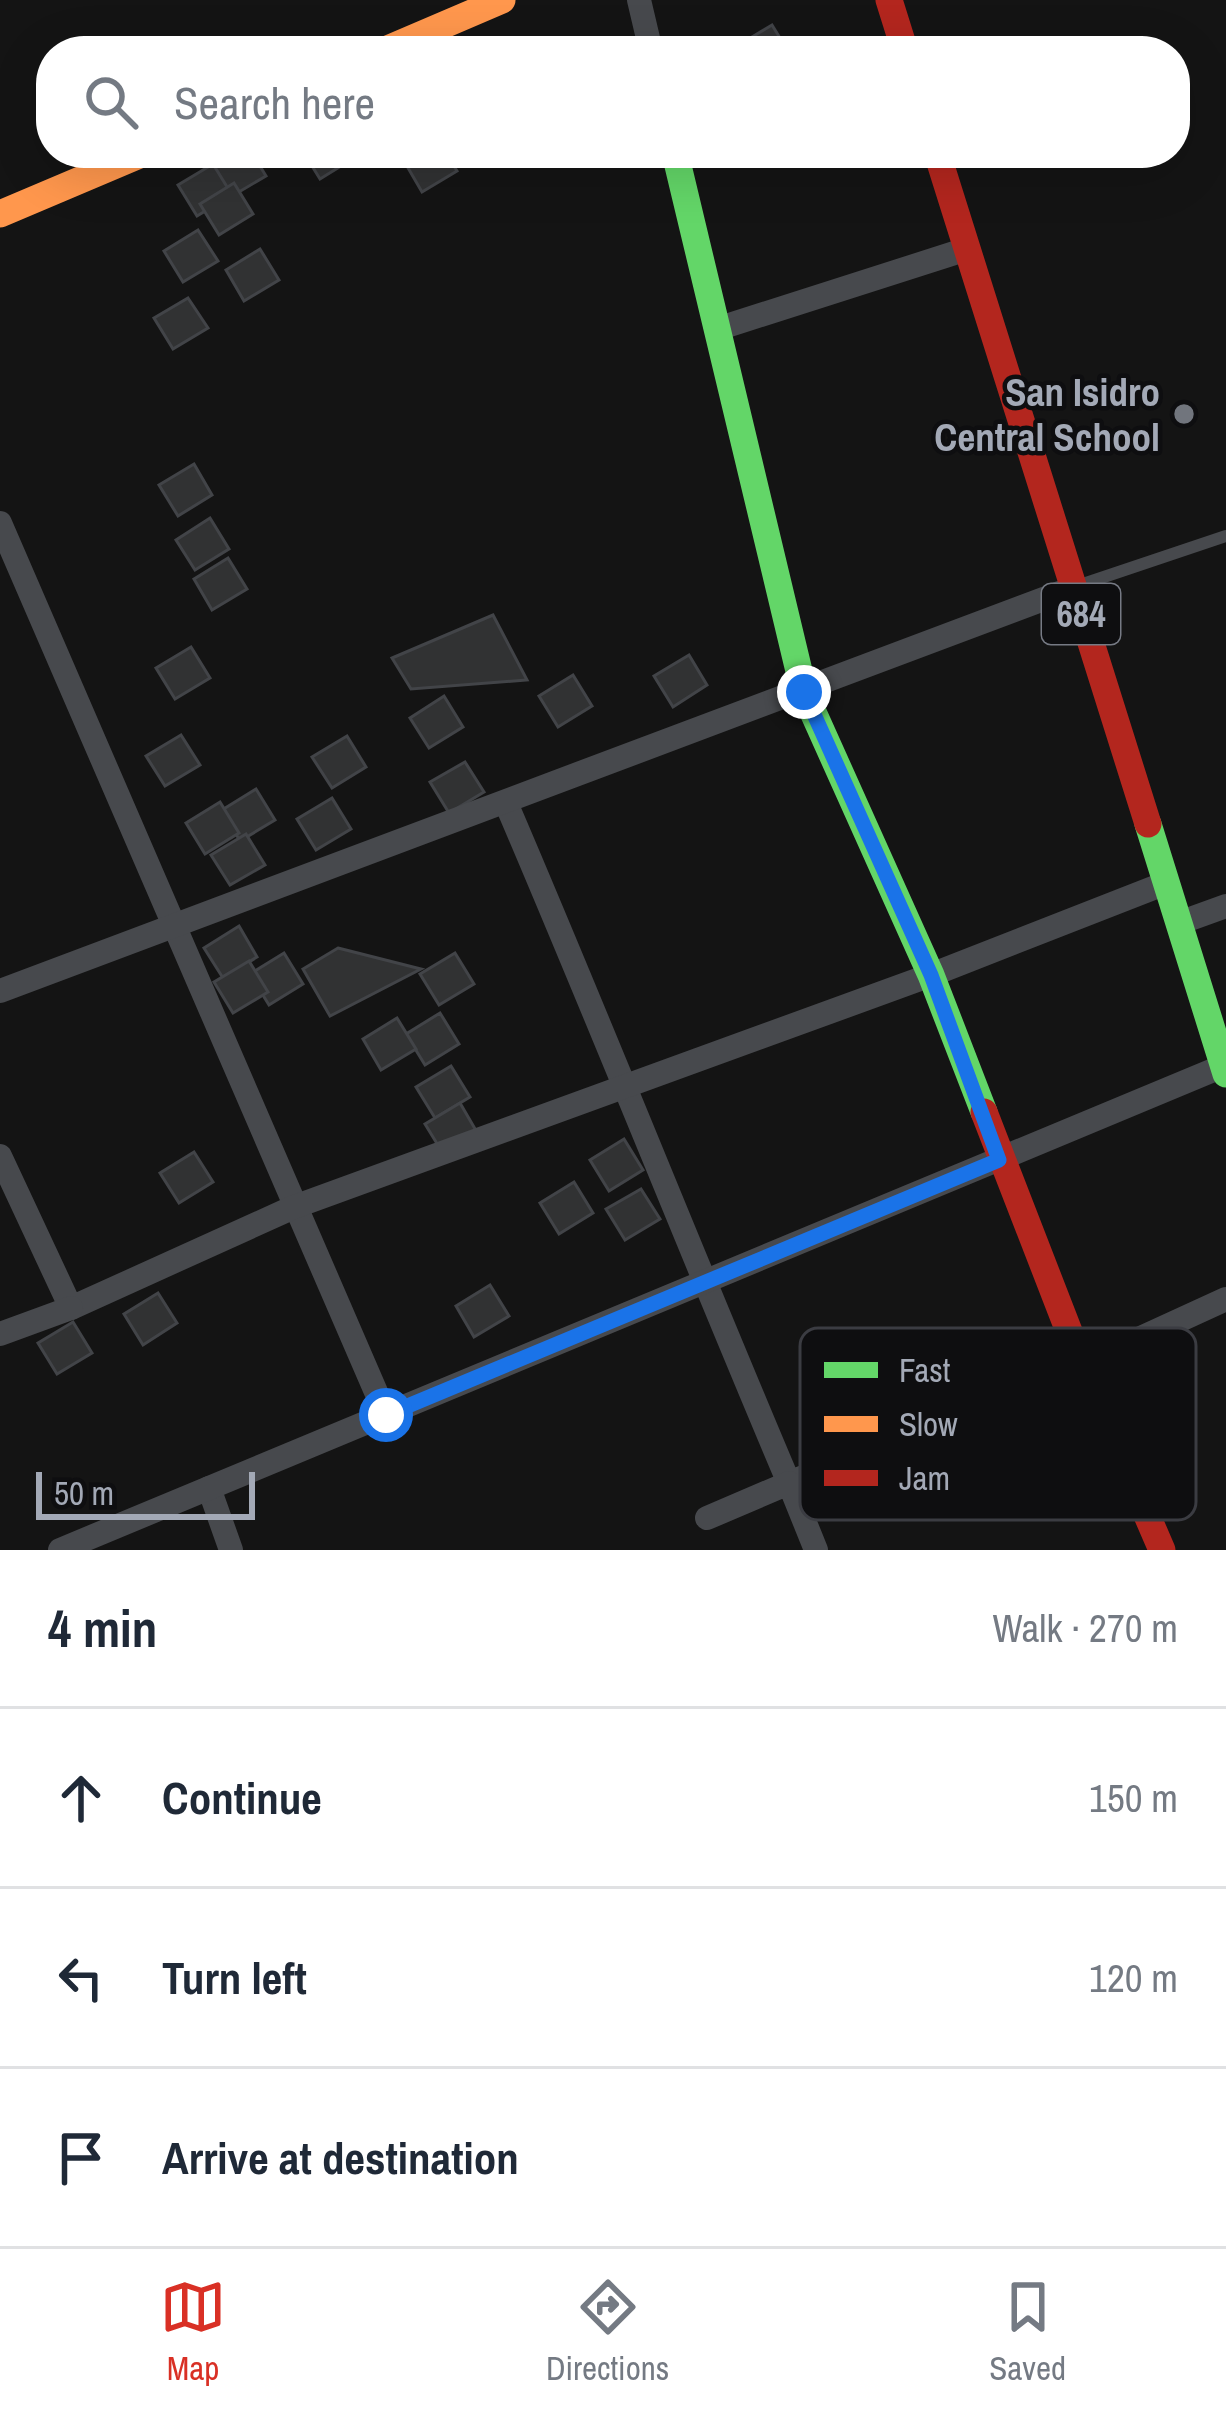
<!DOCTYPE html>
<meta charset="utf-8">
<style>
body{margin:0;font-family:"Archivo Narrow",sans-serif;background:#f2f2f3;color:#1f2937}
.scale{position:absolute;left:36px;bottom:30px;width:219px;box-sizing:border-box;padding-left:12px;border:6px solid #a3a9b6;border-top:0;font-size:33px;line-height:42px;white-space:nowrap;color:#a3a9b6;-webkit-text-stroke:9px #0e0e10;paint-order:stroke}
.stop{position:absolute;width:36px;height:36px;margin:-27px;border:9px solid #1a73e8;border-radius:50%;background:#fff}
.stop.end{background:#1a73e8;border-color:#fff;box-shadow:0 3px 12px #0008}
.list{margin:0;padding:0;list-style:none}
h2{display:flex;justify-content:space-between;align-items:center;height:156px;margin:0;padding:0 48px;font-size:51px}
h2 small{font-size:39px;font-weight:400;color:#747a83}
.list li{display:grid;grid-template-columns:78px 1fr auto;gap:36px;align-items:center;box-sizing:border-box;height:180px;padding:0 48px;border-top:3px solid #e0e1e3}
.list b{display:block;font-size:45px;white-space:nowrap}
.list em{font-size:39px;font-style:normal;color:#747a83}
.icon{flex:none;width:66px;height:66px;fill:none;stroke:currentColor;stroke-width:2;stroke-linecap:round;stroke-linejoin:round}
.map{position:relative;flex:none;width:1226px;height:1550px;overflow:hidden}
.search{position:absolute;background:#fff;box-shadow:0 12px 48px #0002;left:36px;right:36px;top:36px;height:132px;display:flex;align-items:center;gap:30px;box-sizing:border-box;padding:0 42px;border-radius:48px;color:#747a83;font-size:45px}
.sheet{height:696px;background:#fff}
nav{display:flex;justify-content:space-around;align-items:center;box-sizing:border-box;height:168px;border-top:3px solid #e0e1e3;background:#fff;font-size:33px;color:#747a83}
nav a{display:grid;justify-items:center;gap:6px}
nav .on{color:#d93025}
.map>svg:first-child{display:block}
</style>
<div class="map">
<svg width="1226" height="1550" viewBox="0 0 1226 1550">
<rect width="100%" height="100%" fill="#141414"/>
<!-- building -->
<g fill="#313233" stroke="#424448" stroke-width="3">
<polygon points="772,25 788,51 740,51 737,46"/>
<polygon points="234,153 252,153 266,176 232,196 213,166"/>
<polygon points="304,153 351,153 354,158 320,179"/>
<polygon points="416,153 446,153 457,171 422,192 404,161"/>
<polygon points="213,164 232,195 197,216 178,185"/>
<polygon points="234,183 253,214 219,235 200,204"/>
<polygon points="198,230 218,261 183,282 164,251"/>
<polygon points="260,249 279,280 244,301 226,270"/>
<polygon points="188,298 208,328 173,349 154,318"/>
<polygon points="194,464 212,495 178,516 159,485"/>
<polygon points="210,518 229,549 195,570 176,540"/>
<polygon points="228,558 247,589 212,610 194,579"/>
<polygon points="493,615 527,680 411,689 392,658"/>
<polygon points="191,647 210,678 175,699 156,668"/>
<polygon points="689,655 707,685 673,707 654,676"/>
<polygon points="573,675 592,706 558,727 539,696"/>
<polygon points="444,696 463,727 429,748 410,718"/>
<polygon points="181,735 200,765 165,786 146,756"/>
<polygon points="347,736 366,767 332,788 312,757"/>
<polygon points="465,762 484,792 449,813 430,782"/>
<polygon points="256,789 275,820 240,841 222,810"/>
<polygon points="332,798 351,829 316,850 297,819"/>
<polygon points="220,802 239,833 205,854 186,823"/>
<polygon points="246,834 265,865 230,885 211,855"/>
<polygon points="239,926 257,957 223,978 204,948"/>
<polygon points="338,948 421,969 330,1016 303,969"/>
<polygon points="284,953 303,984 269,1005 250,974"/>
<polygon points="455,953 474,984 439,1005 420,974"/>
<polygon points="249,961 268,992 233,1013 214,982"/>
<polygon points="440,1013 459,1044 425,1065 406,1034"/>
<polygon points="397,1018 416,1049 381,1070 363,1039"/>
<polygon points="451,1066 470,1097 435,1118 416,1087"/>
<polygon points="460,1103 478,1134 444,1155 425,1124"/>
<polygon points="624,1139 643,1170 609,1191 590,1160"/>
<polygon points="194,1152 213,1182 179,1203 160,1173"/>
<polygon points="574,1182 593,1213 559,1234 540,1203"/>
<polygon points="641,1189 660,1219 625,1240 606,1209"/>
<polygon points="490,1285 509,1316 474,1337 456,1306"/>
<polygon points="158,1293 177,1323 143,1345 124,1314"/>
<polygon points="73,1322 92,1353 57,1374 38,1343"/>
</g>
<g fill="none" stroke-linecap="round" stroke-linejoin="round">
<!-- lane -->
<polyline stroke="#47494d" stroke-width="12" points="1080,585 1226,536"/>
<!-- street -->
<g stroke="#47494d" stroke-width="24">
<polyline points="639,0 651,51"/>
<polyline points="717,329 967,249"/>
<polyline points="0,523 386,1415"/>
<path d="M 506,803 C 603,1029 693,1257 789,1483 L 1082,1365 L 1226,1299"/>
<polyline points="1179,923 1226,906"/>
<polyline points="0,991 1073,588"/>
<polyline points="0,1156 71,1308 294,1207 931,975 1166,883"/>
<polyline points="0,1334 71,1308"/>
<polyline points="209,1488 231,1550"/>
<polyline points="707,1518 789,1483 816,1550"/>
<polyline points="60,1550 1223,1066"/>
</g>
<!-- fast -->
<g stroke="#63d668" stroke-width="27">
<polyline points="675,153 804,692 931,975 984,1112"/>
<polyline points="1148,824 1226,1074"/>
</g>
<!-- slow -->
<g stroke="#ff974d" stroke-width="27">
<polyline points="383,51 502,0"/>
<polyline points="0,214 144,153"/>
</g>
<!-- jam -->
<g stroke="#b3261e" stroke-width="27">
<polyline points="889,0 905,51"/>
<polyline points="937,153 1148,824"/>
<polyline points="984,1112 1082,1365 1162,1550"/>
</g>
</g>
<g fill="none" stroke-linecap="round" stroke-linejoin="round">
<!-- route -->
<polyline stroke="#1a73e8" stroke-width="15" points="386,1415 999,1160 931,975 804,692"/>
</g>
<!-- markers -->
<circle fill="#71757d" stroke="#0e0e10" stroke-width="4.5" cx="1184" cy="414" r="12"/>
<g text-anchor="middle" dominant-baseline="central" stroke-width="9" stroke-linejoin="round" paint-order="stroke">
<!-- shield labels -->
<rect fill="#0e0e10" stroke="#767a84" stroke-width="3" x="1042" y="584" width="78" height="60" rx="9"/>
<g font-size="36" font-weight="bold" fill="#a3a9b6">
<text x="1081" y="614">684</text>
</g>
<!-- poi labels -->
<g font-size="39" font-weight="bold" fill="#a3a9b6" stroke="#0e0e10" text-anchor="end">
<text x="1160" y="392">San Isidro<tspan x="1160" dy="45">Central School</tspan></text>
</g>
</g>
<!-- legend -->
<rect x="800" y="1328" width="396" height="192" rx="18" fill="#0e0e10" stroke="#3b3c42" stroke-width="3"/>
<rect x="824" y="1362" width="54" height="16" fill="#63d668"/>
<rect x="824" y="1416" width="54" height="16" fill="#ff974d"/>
<rect x="824" y="1470" width="54" height="16" fill="#b3261e"/>
<g font-size="33" fill="#a3a9b6">
<text x="899" y="1382">Fast</text>
<text x="899" y="1436">Slow</text>
<text x="899" y="1490">Jam</text>
</g>
</svg>
<div class="scale">50 m</div>
<div class="stop" style="left:386px;top:1415px"></div>
<div class="stop end" style="left:804px;top:692px"></div>
<div class="search"><svg class="icon" aria-label="search" viewBox="0 0 24 24"><circle cx="10" cy="10" r="6"/><path d="M15 15l6 6"/></svg>Search here</div>
</div>
<section class="sheet">
<h2>4 min<small>Walk · 270 m</small></h2>
<ul class="list">
<li><svg class="icon" aria-label="ahead" viewBox="0 0 24 24"><path d="M12 20V5M6 11l6-6 6 6"/></svg><div><b>Continue</b></div><em>150 m</em></li>
<li><svg class="icon" aria-label="left" viewBox="0 0 24 24"><path d="M17 20v-9H6M10 6l-5 5 5 5"/></svg><div><b>Turn left</b></div><em>120 m</em></li>
<li><svg class="icon" aria-label="arrive" viewBox="0 0 24 24"><path d="M6 21V4h12l-3 4 3 4H6"/></svg><div><b>Arrive at destination</b></div></li>
</ul>
</section>
<nav>
<a class="on"><svg class="icon" aria-label="map" viewBox="0 0 24 24"><path d="M3 6l6-2 6 2 6-2v14l-6 2-6-2-6 2zM9 4v14M15 6v14"/></svg>Map</a>
<a><svg class="icon" aria-label="directions" viewBox="0 0 24 24"><path d="M12 3l9 9-9 9-9-9zM9 14v-3h6M13 9l2 2-2 2"/></svg>Directions</a>
<a><svg class="icon" aria-label="saved" viewBox="0 0 24 24"><path d="M7 4h10v16l-5-4-5 4z"/></svg>Saved</a>
</nav>
